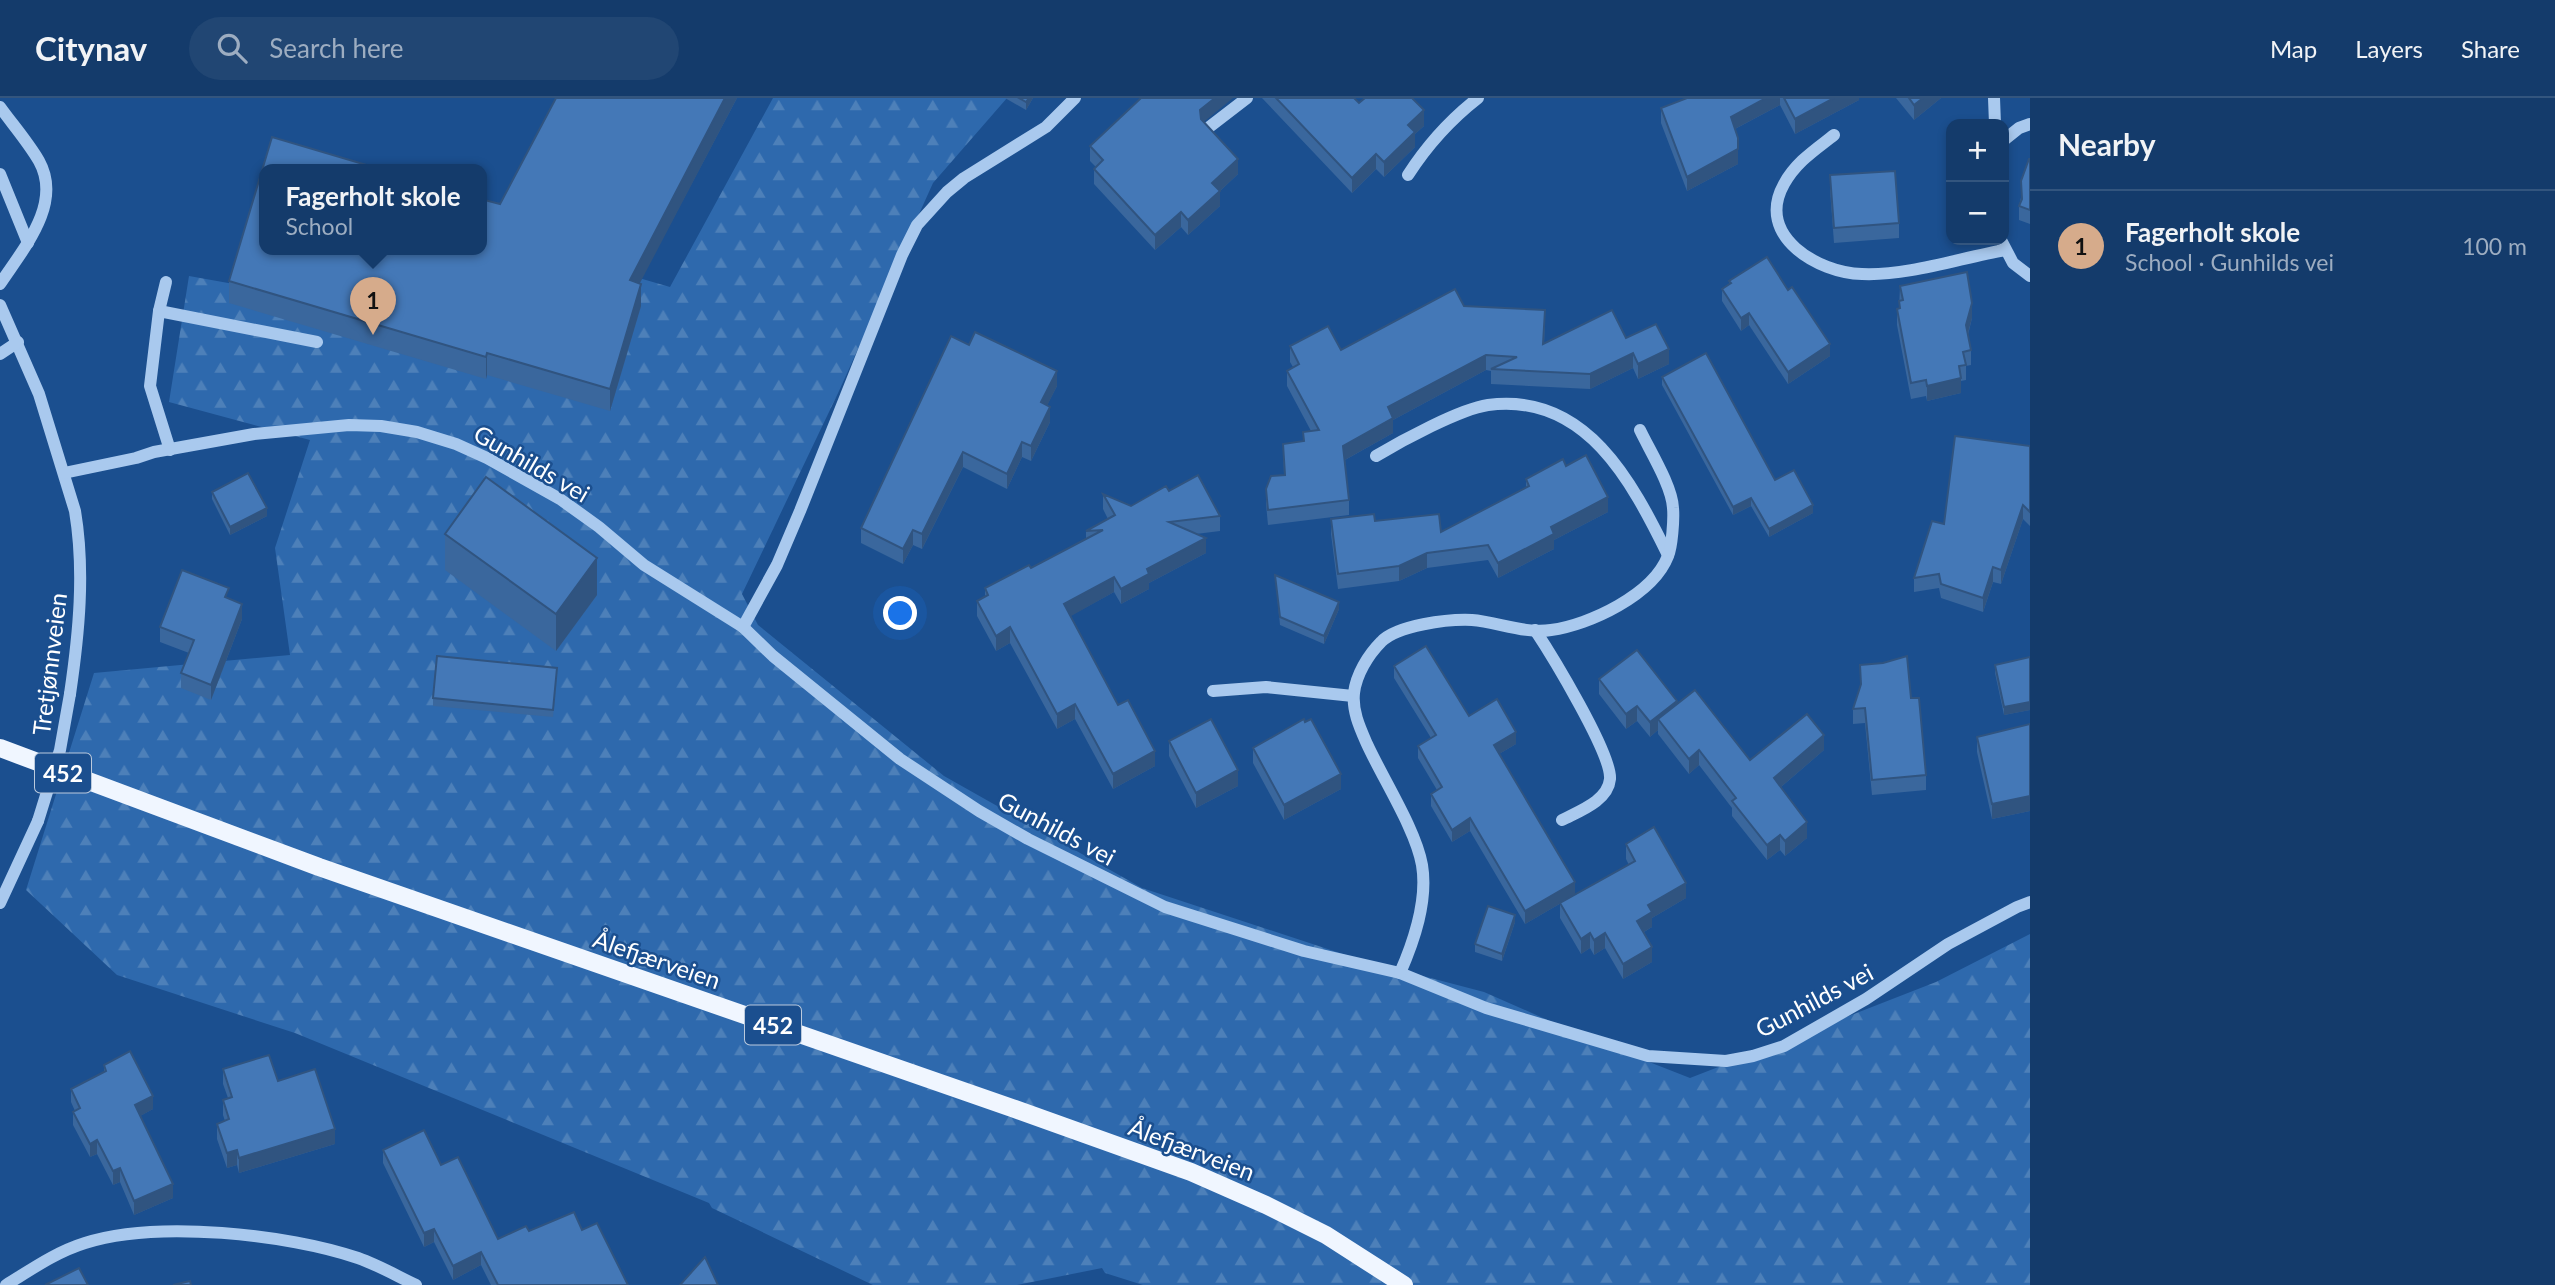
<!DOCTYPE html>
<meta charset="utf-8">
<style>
body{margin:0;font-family:Lato,sans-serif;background:#214673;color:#f1f3f6}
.controls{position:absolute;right:21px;top:21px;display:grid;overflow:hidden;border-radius:14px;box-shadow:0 4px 10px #0003}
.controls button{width:63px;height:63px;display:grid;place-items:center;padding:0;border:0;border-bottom:2px solid #33557e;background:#143b6b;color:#f1f3f6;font:35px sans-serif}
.you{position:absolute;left:901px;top:516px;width:24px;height:24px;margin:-18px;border:5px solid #fff;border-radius:50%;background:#1a73e8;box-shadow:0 0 0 10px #1a73e833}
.badge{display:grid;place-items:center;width:46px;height:46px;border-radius:50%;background:#d6ab8b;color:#111;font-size:23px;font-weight:700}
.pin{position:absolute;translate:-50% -58px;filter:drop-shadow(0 2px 4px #0008)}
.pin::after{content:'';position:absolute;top:37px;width:24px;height:21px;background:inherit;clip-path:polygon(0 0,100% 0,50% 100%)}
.popup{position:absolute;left:259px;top:66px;width:228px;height:91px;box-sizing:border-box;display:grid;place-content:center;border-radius:14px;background:#143b6b;filter:drop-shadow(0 2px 5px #0005);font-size:23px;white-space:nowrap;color:#9dadc1}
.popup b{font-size:26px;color:#f1f3f6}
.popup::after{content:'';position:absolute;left:50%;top:100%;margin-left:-14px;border:14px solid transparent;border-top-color:#143b6b}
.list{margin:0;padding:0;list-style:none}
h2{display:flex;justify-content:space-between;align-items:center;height:91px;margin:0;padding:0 28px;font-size:30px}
h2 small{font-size:23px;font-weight:400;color:#9dadc1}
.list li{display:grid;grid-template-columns:46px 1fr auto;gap:21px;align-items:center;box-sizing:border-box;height:112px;padding:0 28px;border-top:2px solid #33557e}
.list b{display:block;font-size:26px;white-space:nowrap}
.list p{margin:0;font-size:23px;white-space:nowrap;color:#9dadc1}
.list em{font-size:23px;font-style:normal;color:#9dadc1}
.icon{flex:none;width:38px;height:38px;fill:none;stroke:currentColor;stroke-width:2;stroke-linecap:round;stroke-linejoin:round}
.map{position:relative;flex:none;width:2030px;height:1187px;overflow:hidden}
header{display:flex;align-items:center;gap:42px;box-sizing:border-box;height:98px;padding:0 35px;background:#143b6b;border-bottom:2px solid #33557e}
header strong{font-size:33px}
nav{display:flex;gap:38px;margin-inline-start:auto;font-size:24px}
.search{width:490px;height:63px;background:#214673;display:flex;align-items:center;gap:18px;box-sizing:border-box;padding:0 24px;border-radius:38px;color:#9dadc1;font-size:26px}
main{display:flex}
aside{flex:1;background:#143b6b}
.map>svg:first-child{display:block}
</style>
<header>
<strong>Citynav</strong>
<div class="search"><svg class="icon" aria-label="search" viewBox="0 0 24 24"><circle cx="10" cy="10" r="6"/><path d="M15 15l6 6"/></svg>Search here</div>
<nav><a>Map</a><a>Layers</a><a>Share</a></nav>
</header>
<main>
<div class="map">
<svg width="2030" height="1187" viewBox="0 0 2030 1187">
<defs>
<pattern id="forest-firs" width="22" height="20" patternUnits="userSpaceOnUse" patternTransform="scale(1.75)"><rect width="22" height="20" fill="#2e69ad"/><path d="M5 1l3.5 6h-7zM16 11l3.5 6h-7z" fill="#4d80b9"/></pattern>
</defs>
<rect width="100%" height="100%" fill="#1b4f8f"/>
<!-- forest -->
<polygon fill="url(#forest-firs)" points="773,0 1007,0 933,85 839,293 742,496 758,527 944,678 1142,790 1358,861 1484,894 1593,942 1690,980 1936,884 2030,836 2030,1187 1143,1187 1105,1175 1102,1170 1017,1187 873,1187 712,1110 709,1105 295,935 117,877 26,792 94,575 290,557 275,450 310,342 169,304 189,178 330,203 570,160 670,189"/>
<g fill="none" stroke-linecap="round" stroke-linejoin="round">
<!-- minor -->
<g stroke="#a9c9ee" stroke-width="12">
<polyline points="1994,0 1995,26"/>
<path d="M 0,9 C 13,27 28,44 39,63 C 63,106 23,151 0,186"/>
<polyline points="1208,30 1247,0"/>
<path d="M 1834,37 C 1815,52 1796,64 1784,86 C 1755,138 1818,175 1862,176 C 1908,178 1960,160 2005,152"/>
<polyline points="2004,42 2019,30 2030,26"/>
<polyline points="0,76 28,145"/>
<path d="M 1408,77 C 1426,49 1451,21 1478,0"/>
<polyline points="2001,142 2013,165 2030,178"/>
<polyline points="166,184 159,213 150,288 170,352"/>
<path d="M 0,207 L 39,296 L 75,413 C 85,473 79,535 70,596"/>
<polyline points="159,213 317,244"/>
<polyline points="0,256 18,244"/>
<path d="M 1376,358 C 1401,343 1460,311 1488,307 C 1586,294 1632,384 1668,457"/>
<polyline points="64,375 136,360 154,354 254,336 349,327 381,328 417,334 456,346 487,360 560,401 599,429 644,467 743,529 773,558 900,661 979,713 1028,741 1165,809 1304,853 1400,875 1486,910 1648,958 1726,963 1753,958 1784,948 1866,901 1948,846 2017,809 2030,804"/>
<polyline points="743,529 777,467 800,413 902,157 917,127 947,94 964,80 1046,29 1075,0"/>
<path d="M 1535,532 C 1551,556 1612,656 1610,681 C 1608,703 1579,713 1562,722"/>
<polyline points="1213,593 1266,589 1353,598"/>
<polyline points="0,805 38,723"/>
<path d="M 1400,875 C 1414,843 1428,803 1422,767 C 1416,732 1383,681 1367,646 C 1360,630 1352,613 1354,595 C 1356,577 1368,557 1381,544 C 1397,527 1448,521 1472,522 C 1497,524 1525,536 1551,532 C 1589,527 1653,497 1668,458 C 1672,449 1674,421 1673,410 C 1672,388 1650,353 1640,332"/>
<path d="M 6,1187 C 32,1171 56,1154 85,1145 C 156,1122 288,1136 358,1160 C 378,1167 397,1178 416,1187"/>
</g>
<!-- major -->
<polyline stroke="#f0f6ff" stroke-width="18" points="0,650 319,769 1012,1010 1191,1074 1266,1107 1326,1137 1404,1187"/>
<!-- minor-bridge -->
<polyline stroke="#a9c9ee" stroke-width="12" points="38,723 60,652 70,596"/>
</g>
<!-- wall -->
<g fill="#3a679d">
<polygon points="737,0 639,185 641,208 610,313 487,277 486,281 229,205 229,183 500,106"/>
<polygon points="1005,0 1033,0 1026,12"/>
<polygon points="1262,0 1354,0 1359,5 1424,28 1415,36 1415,49 1384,79 1376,71 1352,95"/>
<polygon points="1687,0 1859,0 1859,2 1795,36 1780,7 1735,31 1738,66 1687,93 1661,25 1661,10"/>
<polygon points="1896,0 1941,0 1914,22"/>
<polygon points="1204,24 1238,76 1220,93 1220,108 1188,137 1181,129 1155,152 1094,86 1094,71 1096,69 1090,63 1090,48"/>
<polygon points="2030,61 2030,126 2019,122 2019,108"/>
<polygon points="1830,77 1899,125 1899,140 1834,145 1830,92"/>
<polygon points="1729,183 1830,258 1788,286 1749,227 1741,233 1722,203 1722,191 1729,186"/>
<polygon points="1900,188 1972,220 1968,237 1971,252 1971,267 1966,268 1966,282 1961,283 1961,295 1927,303 1926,298 1911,301 1897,227 1897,211 1899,211"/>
<polygon points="1464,208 1545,227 1544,245 1626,240 1669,266 1638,281 1633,270 1590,291 1491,286 1491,273 1486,272 1393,322 1393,335 1345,362 1349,402 1349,417 1268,427 1266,406 1266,391 1284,377 1283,346 1303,343 1303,334 1311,333 1287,288 1287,273 1293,269 1290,264 1290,248 1341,252"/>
<polygon points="951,238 1057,288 1047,307 1050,324 1031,363 1022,359 1007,391 963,369 922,451 913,447 903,466 861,445 861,430"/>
<polygon points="1662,279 1775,382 1813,415 1769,439 1751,408 1733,417 1662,287"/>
<polygon points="2030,348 2030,428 2023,421 2001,486 1993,484 1983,514 1941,500 1939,490 1914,494 1914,480 1944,426"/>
<polygon points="1566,368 1608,414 1554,442 1554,451 1498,480 1488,462 1427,470 1399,483 1338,491 1331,436 1331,421 1441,434 1526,390 1526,381"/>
<polygon points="1169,393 1220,418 1220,433 1196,436 1206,455 1149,485 1149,491 1121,506 1114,494 1070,518 1118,607 1155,668 1113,691 1075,621 1057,631 1010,545 996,553 977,518 977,503 985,499 985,490 1031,470 1086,441 1086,433 1108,421 1103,411 1103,396 1131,408"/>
<polygon points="212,394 267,418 230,437 212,401"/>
<polygon points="445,436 597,497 556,553 445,472"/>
<polygon points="1275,477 1339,511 1324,546 1280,527"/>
<polygon points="229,501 242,521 211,602 181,590 181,575 189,555 160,544 160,529"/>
<polygon points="2030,559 2030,612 2004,617 1995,575 1995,567"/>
<polygon points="1860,567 1911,600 1926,677 1926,692 1872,697 1865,625 1853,626 1853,611 1860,589"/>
<polygon points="1394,568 1469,618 1516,646 1499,656 1575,797 1525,826 1470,733 1452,744 1431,708 1431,696 1437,692 1418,660 1418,648 1431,640 1394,580"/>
<polygon points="557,578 553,619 433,608 433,600"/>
<polygon points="1599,581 1677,607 1750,662 1824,652 1781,689 1807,740 1785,758 1780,752 1767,762 1732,718 1732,710 1699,667 1689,676 1658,636 1658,632 1650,639 1637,623 1626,631 1599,596"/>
<polygon points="2030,626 2030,713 1992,721 1977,654 1977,639"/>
<polygon points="1169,643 1238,688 1196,710 1169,658"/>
<polygon points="1253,650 1341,691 1284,722 1253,665"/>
<polygon points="1626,746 1686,800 1652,820 1652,829 1644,834 1652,864 1623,881 1605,850 1594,857 1590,850 1581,856 1560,820 1560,805 1629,767 1626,761"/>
<polygon points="1515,824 1502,863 1475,854 1475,846"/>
<polygon points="104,967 153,1011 140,1018 173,1100 134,1117 120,1084 113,1087 97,1056 90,1059 73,1027 73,1014 75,1013 71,1004 71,991 104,974"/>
<polygon points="223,971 278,983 335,1046 239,1075 237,1067 227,1070 217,1041 217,1026 225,1023 223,1017 223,1002 228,1000 223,986"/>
<polygon points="383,1052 441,1067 498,1141 529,1133 582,1132 628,1187 491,1187 481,1167 453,1182 434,1144 424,1149 383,1065"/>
</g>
<!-- shaded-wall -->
<g fill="#305480">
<polygon points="725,0 737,0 630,204 630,182"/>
<polygon points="1029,0 1033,0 1026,12 1026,4"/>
<polygon points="1215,0 1233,0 1200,27 1200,12"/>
<polygon points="1766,0 1780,0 1780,7 1731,33 1731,19"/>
<polygon points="1834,0 1859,0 1859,2 1795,36 1795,21"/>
<polygon points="1923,0 1941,0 1914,22 1914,7"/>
<polygon points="1424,12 1424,28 1415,36 1415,49 1384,79 1384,64 1408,27"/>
<polygon points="1738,51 1738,66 1687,93 1687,79"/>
<polygon points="1376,56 1376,71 1352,95 1352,80"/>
<polygon points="1238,61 1238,76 1220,93 1220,108 1188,137 1188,122 1212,85"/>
<polygon points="1181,114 1181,129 1155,152 1155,137"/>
<polygon points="641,186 641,208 610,313 610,291"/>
<polygon points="1972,205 1972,220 1966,242 1966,227"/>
<polygon points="1749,215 1749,227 1741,233 1741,220"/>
<polygon points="1830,246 1830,258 1788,286 1788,274"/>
<polygon points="1669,251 1669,266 1638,281 1638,266"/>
<polygon points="487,255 487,277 486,281 486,259"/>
<polygon points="1633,255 1633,270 1590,291 1590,276"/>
<polygon points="1486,257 1486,272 1393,322 1393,335 1343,363 1343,348 1388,309"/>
<polygon points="1057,273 1057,288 1041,320 1041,304"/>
<polygon points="1961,280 1961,295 1927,303 1927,288"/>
<polygon points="1050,309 1050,324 1031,363 1031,348"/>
<polygon points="1022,344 1022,359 1007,391 1007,376"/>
<polygon points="963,354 963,369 922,451 922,436"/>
<polygon points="1608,399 1608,414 1554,442 1554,451 1498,480 1498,465 1551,429"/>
<polygon points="1751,400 1751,408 1733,417 1733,409"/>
<polygon points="1813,407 1813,415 1769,439 1769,431"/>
<polygon points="2023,407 2023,421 2001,486 2001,472"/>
<polygon points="267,410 267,418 230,437 230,429"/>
<polygon points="913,432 913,447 903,466 903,451"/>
<polygon points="1206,440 1206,455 1149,485 1149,491 1121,506 1121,491 1147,471"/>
<polygon points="1427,455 1427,470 1399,483 1399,468"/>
<polygon points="597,460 597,497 556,553 556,516"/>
<polygon points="1993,469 1993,484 1983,514 1983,500"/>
<polygon points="1114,479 1114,494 1064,522 1064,506"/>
<polygon points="1339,504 1339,511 1324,546 1324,538"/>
<polygon points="242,506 242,521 211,602 211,587"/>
<polygon points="1010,529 1010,545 996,553 996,538"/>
<polygon points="1677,603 1677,618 1658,621 1658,632 1650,639 1650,624"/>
<polygon points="2030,604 2030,612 2004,617 2004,609"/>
<polygon points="1075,606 1075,621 1057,631 1057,616"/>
<polygon points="1637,608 1637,623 1626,631 1626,616"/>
<polygon points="1516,634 1516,646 1494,659 1494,647"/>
<polygon points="1824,637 1824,652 1774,695 1774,680"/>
<polygon points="1699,652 1699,667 1689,676 1689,661"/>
<polygon points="1155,653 1155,668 1113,691 1113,676"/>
<polygon points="1238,672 1238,688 1196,710 1196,695"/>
<polygon points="1341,676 1341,691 1284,722 1284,707"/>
<polygon points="2030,698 2030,713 1992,721 1992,706"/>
<polygon points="1470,720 1470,733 1452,744 1452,732"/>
<polygon points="1807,724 1807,740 1785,758 1785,743"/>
<polygon points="1780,737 1780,752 1767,762 1767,747"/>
<polygon points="1575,784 1575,797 1525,826 1525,813"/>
<polygon points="1686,785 1686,800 1652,820 1652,829 1637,838 1637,823 1648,807"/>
<polygon points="1515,817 1515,824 1502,863 1502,856"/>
<polygon points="1590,835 1590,850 1581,856 1581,841"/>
<polygon points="1605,835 1605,850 1594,857 1594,842"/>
<polygon points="1652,849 1652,864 1623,881 1623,866"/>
<polygon points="153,998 153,1011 135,1021 135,1007"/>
<polygon points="335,1031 335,1046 239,1075 239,1060"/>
<polygon points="97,1042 97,1056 90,1059 90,1046"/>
<polygon points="237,1052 237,1067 227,1070 227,1055"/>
<polygon points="120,1070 120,1084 113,1087 113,1073"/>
<polygon points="173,1086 173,1100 134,1117 134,1103"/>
<polygon points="434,1131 434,1144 424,1149 424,1135"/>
<polygon points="481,1154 481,1167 453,1182 453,1168"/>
</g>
<!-- building -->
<g fill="#4478b7" stroke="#305480" stroke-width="2">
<polygon points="556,0 725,0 630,182 641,186 610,291 487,255 486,259 229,183 272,39 380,71 264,71 264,151 481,151 481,101 500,106"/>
<polygon points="1019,0 1029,0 1026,4"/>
<polygon points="1141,0 1215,0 1200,12 1201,21 1238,61 1212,85 1220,93 1188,122 1181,114 1155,137 1094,71 1103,62 1090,48"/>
<polygon points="1276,0 1354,0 1359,5 1365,0 1412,0 1424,12 1408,27 1415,34 1384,64 1376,56 1352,80"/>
<polygon points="1687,0 1766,0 1731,19 1738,40 1738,51 1687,79 1661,10"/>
<polygon points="1784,0 1834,0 1795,21"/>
<polygon points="1909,0 1923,0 1914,7"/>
<polygon points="2029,61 2030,61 2030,112 2019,108 2022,101 2021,83"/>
<polygon points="1895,73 1899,125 1834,130 1830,77"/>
<polygon points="1767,159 1788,192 1792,189 1830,246 1788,274 1749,215 1741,220 1722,191 1731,185 1729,183"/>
<polygon points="1967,174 1972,205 1966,227 1971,252 1963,254 1966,267 1959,268 1961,280 1927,288 1926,282 1911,285 1897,211 1900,210 1899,203 1903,202 1900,188"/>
<polygon points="1455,191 1464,208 1545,212 1543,246 1612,212 1626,240 1656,226 1669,251 1638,266 1633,255 1590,276 1491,271 1517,259 1486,257 1388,309 1393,320 1343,348 1349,402 1268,412 1266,391 1271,378 1285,377 1283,346 1304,343 1303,334 1319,332 1287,273 1299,266 1290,248 1328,228 1341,252"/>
<polygon points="975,234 1057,273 1041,304 1050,309 1031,348 1022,344 1007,376 963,354 922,436 913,432 903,451 861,430 951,238 969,247"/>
<polygon points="1706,255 1775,382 1794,372 1813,407 1769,431 1751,400 1733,409 1662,279"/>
<polygon points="1955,338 2030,348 2030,414 2023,407 2001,472 1993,469 1983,500 1941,486 1939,476 1914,480 1932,423 1944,426"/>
<polygon points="1586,357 1608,399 1551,429 1554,436 1498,465 1488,447 1427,455 1399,468 1338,476 1331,421 1374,416 1375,423 1439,416 1441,434 1529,388 1526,381 1563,361 1566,368"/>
<polygon points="248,375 267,410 230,429 212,394"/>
<polygon points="1198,377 1220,418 1169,424 1206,440 1147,471 1149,476 1121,491 1114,479 1064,506 1118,607 1128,602 1155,653 1113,676 1075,606 1057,616 1010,529 996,538 977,503 988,497 985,490 1029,467 1031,470 1103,432 1086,433 1115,417 1103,396 1131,408 1166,388 1169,393"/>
<polygon points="486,379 597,460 556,516 445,436"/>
<polygon points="182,472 229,490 225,499 242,506 211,587 181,575 194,542 160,529"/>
<polygon points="1275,477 1339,504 1324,538 1280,519"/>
<polygon points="1426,548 1469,618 1497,601 1516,634 1494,647 1575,784 1525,813 1470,720 1452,732 1431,696 1442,689 1418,648 1436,637 1394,568"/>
<polygon points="1637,552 1677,603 1650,624 1637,608 1626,616 1599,581"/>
<polygon points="437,558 557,570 553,612 433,600"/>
<polygon points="1907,558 1911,600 1919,600 1926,677 1872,682 1865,610 1853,611 1861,586 1860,567 1883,565"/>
<polygon points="2030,559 2030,604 2004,609 1995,567"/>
<polygon points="1695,592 1750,662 1807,616 1824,637 1774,680 1807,724 1785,743 1780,737 1767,747 1732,703 1736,700 1699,652 1689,661 1658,621"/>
<polygon points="1211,621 1238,672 1196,695 1169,643"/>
<polygon points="1304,621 1305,624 1311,621 1341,676 1284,707 1253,650"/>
<polygon points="2030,626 2030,698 1992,706 1977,639"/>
<polygon points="1654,729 1686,785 1648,807 1652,814 1637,823 1652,849 1623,866 1605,835 1594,842 1590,835 1581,841 1560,805 1635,763 1626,746"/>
<polygon points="1488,808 1515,817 1502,856 1475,846"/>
<polygon points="130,953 153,998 135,1007 173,1086 134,1103 120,1070 113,1073 97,1042 90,1046 73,1014 80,1010 71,991 106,973 104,967"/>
<polygon points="269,957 278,983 315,971 335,1031 239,1060 237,1052 227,1055 217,1026 229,1021 223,1002 232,999 223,971"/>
<polygon points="424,1032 441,1067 458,1059 498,1141 526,1128 529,1133 574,1114 582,1132 597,1125 628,1187 498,1187 481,1154 453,1168 434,1131 424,1135 383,1052"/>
<polygon points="705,1159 718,1187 680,1187"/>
<polygon points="79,1170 88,1187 45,1187"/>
<polygon points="190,1183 191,1187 173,1187"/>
</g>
<g text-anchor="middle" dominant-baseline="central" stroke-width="5" stroke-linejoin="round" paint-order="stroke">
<!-- shield labels -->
<g fill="#1b4f8f" stroke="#bbcadd" stroke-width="2">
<rect x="35" y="655.5" width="56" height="39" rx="5"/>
<rect x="745" y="907.5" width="56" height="39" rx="5"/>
</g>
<g font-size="23" font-weight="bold" fill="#fff">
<text x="63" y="675">452</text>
<text x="773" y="927">452</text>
</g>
<!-- street labels -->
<g font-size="24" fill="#fff" stroke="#1b4f8f">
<text transform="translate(532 365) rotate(30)">Gunhilds vei</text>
<text transform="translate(49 566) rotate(-83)">Tretjønnveien</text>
<text transform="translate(1057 730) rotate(28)">Gunhilds vei</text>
<text transform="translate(657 861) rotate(19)">Ålefjærveien</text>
<text transform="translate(1814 902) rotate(-28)">Gunhilds vei</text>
<text transform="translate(1192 1051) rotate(21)">Ålefjærveien</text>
</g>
</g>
</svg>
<div class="controls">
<button>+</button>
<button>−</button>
</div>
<div class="you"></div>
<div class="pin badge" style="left:373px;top:237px">1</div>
<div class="popup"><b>Fagerholt skole</b>School</div>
</div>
<aside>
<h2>Nearby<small></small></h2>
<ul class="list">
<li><span class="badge">1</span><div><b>Fagerholt skole</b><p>School · Gunhilds vei</p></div><em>100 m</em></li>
</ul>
</aside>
</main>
